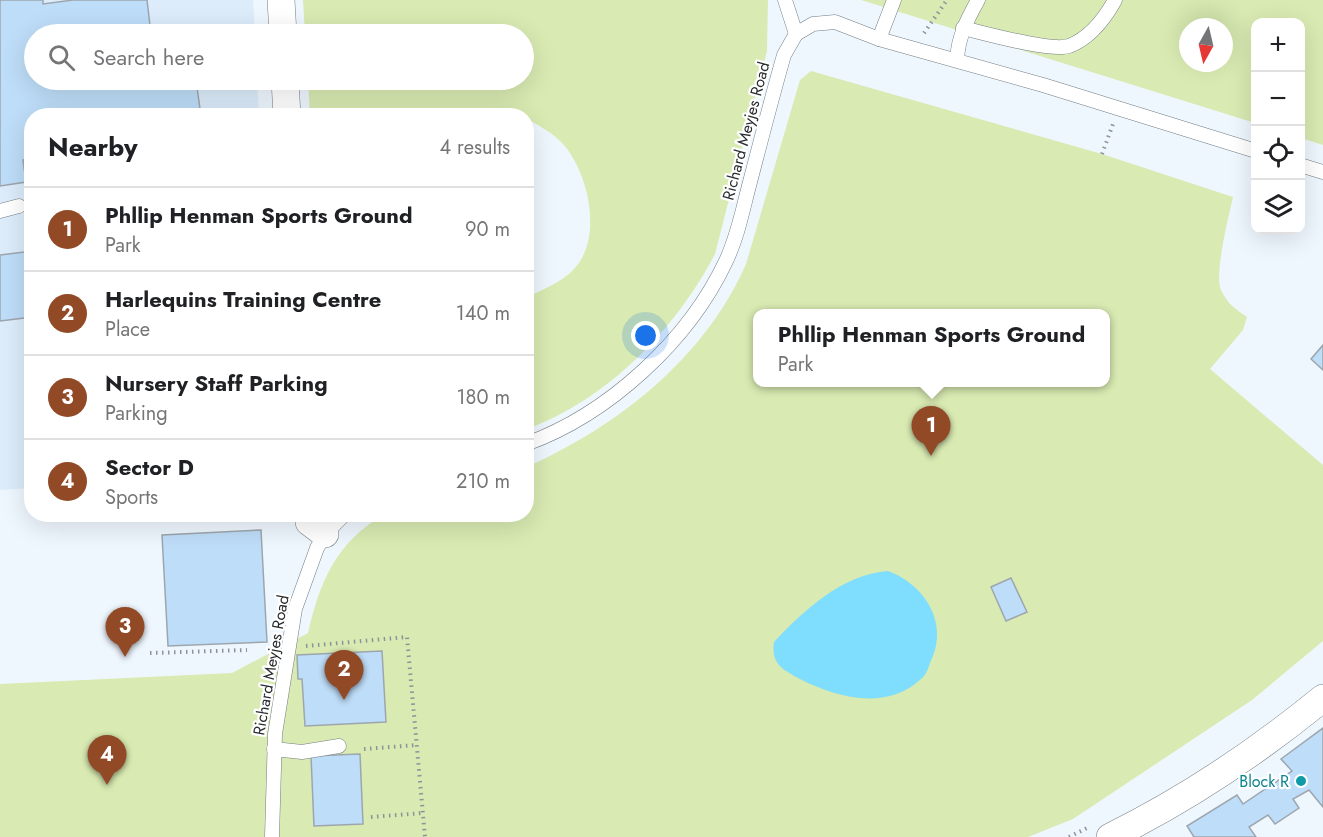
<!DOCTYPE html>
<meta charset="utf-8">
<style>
body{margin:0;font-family:Jost,sans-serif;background:#f2f2f2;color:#202124}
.controls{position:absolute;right:18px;top:18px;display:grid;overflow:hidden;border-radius:12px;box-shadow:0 6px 24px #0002}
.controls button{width:54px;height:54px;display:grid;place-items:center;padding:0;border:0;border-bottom:2px solid #e0e0e0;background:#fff;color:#202124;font:30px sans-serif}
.compass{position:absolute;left:1179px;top:18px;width:54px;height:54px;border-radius:50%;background:#fff;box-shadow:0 6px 24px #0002;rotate:188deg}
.you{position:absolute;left:646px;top:336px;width:21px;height:21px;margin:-15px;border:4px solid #fff;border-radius:50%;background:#1a73e8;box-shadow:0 0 0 9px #1a73e833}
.badge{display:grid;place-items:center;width:39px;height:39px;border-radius:50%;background:#914926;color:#fff;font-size:20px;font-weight:700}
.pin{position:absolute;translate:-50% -50px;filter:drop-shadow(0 2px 3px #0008)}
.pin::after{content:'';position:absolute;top:32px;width:21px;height:18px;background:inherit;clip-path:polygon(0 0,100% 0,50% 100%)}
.popup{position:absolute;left:753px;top:309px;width:357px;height:78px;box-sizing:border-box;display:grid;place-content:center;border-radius:12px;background:#fff;filter:drop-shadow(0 2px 4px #0005);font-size:20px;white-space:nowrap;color:#757577}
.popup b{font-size:22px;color:#202124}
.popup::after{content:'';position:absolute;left:50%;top:100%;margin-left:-12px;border:12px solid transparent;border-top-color:#fff}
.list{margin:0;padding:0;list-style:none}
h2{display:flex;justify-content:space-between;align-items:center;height:78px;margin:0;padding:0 24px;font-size:26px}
h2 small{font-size:20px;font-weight:400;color:#757577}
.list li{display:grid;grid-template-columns:39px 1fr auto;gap:18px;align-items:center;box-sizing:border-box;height:84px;padding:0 24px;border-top:2px solid #e0e0e0}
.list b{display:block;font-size:22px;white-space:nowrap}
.list p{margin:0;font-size:20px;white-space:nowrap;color:#757577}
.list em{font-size:20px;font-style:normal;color:#757577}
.icon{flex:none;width:33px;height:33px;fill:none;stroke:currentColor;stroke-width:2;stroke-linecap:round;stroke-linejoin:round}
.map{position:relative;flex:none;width:1323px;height:837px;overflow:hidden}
.search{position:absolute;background:#fff;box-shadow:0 6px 24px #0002;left:24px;top:24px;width:510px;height:66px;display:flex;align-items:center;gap:15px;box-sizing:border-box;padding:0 21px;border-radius:33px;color:#757577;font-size:22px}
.panel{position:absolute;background:#fff;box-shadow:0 6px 24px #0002;left:24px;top:108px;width:510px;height:414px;border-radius:24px}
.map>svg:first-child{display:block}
</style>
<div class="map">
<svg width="1323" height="837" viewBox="0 0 1323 837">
<rect width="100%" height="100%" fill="#eff7fe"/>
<!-- built -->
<polygon fill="#dcecfa" points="0,0 253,0 255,34 34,34 34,80 257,80 259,115 32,116 31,488 0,490"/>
<!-- green -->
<g fill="#d9eab2" fill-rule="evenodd">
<path d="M 303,0 L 768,0 L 767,51 L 715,254 C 676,329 607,400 527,429 L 527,297 C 542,290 562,282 574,269 C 603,238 589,175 564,145 C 553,133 540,126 527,119 L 526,116 L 436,113 L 422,116 L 310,115 L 308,80 L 524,80 L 524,34 L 305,34 Z"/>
<path d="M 861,0 L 1323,0 L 1323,145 L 1301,138 L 1300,22 L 1256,22 L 1255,123 ZM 1188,27 L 1224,27 L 1224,63 L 1188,63 Z"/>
<path d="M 811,71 L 1102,154 L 1233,197 C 1229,215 1214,274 1221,290 C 1227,303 1235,309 1247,317 L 1243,330 L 1210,369 L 1323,465 L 1323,641 L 1252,700 L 1073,819 L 1028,837 L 0,837 L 0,684 L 232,673 L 308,633 C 320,581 336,543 383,515 L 526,514 L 527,467 C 618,426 705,358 746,264 L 800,80 ZM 757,314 L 1105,314 L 1105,382 L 757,382 Z"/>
</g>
<!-- water -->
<path fill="#7fddfe" d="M 888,571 C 926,585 950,625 930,663 C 928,669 926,675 921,679 C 887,711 837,698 800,679 C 782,669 771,664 774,642 C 803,611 843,574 888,571 Z"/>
<!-- building -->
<g fill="#beddf8" stroke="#9da6ae" stroke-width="1.5">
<polygon points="0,0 43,0 43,4 73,0 147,0 151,34 34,34 34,80 196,80 201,116 32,116 32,159 23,160 26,182 0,186"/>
<polygon points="32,251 32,317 0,321 0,255"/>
<polygon points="1323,345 1323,370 1311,359"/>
<polygon points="261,530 267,642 168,646 162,535"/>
<polygon points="1011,578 1027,612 1006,621 991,587"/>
<polygon points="382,651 386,722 305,726 302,679 298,679 297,655"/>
<polygon points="1323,728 1323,807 1309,790 1293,799 1299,808 1275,824 1268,815 1249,827 1256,837 1194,837 1187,826 1237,795 1243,804 1292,771 1281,759"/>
<polygon points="360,754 363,824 314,826 311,756"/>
</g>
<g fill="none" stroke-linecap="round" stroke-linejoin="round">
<!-- lane casing -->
<g stroke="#747d84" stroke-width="15">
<g id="lane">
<polyline points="785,0 796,34"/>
<path d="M 963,28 C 984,33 1051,52 1069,46 C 1090,38 1105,18 1115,0"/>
<polyline points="879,39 894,0"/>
<path d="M 957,60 C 958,37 967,20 978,0"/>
<polyline points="1300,165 1323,172"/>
<polyline points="0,211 19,206"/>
<path d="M 526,444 C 609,414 689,340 726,261 C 738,236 743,208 750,182 C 761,140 772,97 784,55 L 796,34 L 813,24 L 835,22 L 879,39 L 1043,85 L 1256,151"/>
<polyline points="274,749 302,752 339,746"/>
<polyline points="272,837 275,734 295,609 317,548 325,534 345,514"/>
</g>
</g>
<!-- street casing -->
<g stroke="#747d84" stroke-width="28">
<g id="street">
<polyline points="281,0 283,34"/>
<polyline points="285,80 287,116"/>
<polyline points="309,514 309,522 325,534"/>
<path d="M 1110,837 C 1187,799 1257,752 1323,698"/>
</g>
</g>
<!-- path -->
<g stroke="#8d9398" stroke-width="4" stroke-dasharray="1.5 4.5" stroke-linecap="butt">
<polyline points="924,33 947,0"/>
<polyline points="1102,154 1113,124"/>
<polyline points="306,646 407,637 425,837"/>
<polyline points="150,653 247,650"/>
<polyline points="364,749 417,745"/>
<polyline points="371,817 423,813"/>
<polyline points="1069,837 1087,828"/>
</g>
<!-- lane -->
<use href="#lane" stroke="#fff" stroke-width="14"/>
<!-- street -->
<use href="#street" stroke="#fff" stroke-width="27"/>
</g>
<!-- markers -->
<circle fill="#0f9aa8" stroke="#fff" stroke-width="2" cx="1301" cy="781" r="6"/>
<g text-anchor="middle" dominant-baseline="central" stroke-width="4.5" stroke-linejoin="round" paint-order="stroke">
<!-- street labels -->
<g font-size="16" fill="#292d30" stroke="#fff">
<text transform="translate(746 131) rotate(-75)">Richard Meyjes Road</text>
<text transform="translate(271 665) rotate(-80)">Richard Meyjes Road</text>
</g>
<!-- culture labels -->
<g font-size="16" fill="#0d838f" stroke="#fff" text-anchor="end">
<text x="1289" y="781">Block R</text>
</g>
</g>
</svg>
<div class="controls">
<button>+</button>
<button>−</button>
<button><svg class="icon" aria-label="locate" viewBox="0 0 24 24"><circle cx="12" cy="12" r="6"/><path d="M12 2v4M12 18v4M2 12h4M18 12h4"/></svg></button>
<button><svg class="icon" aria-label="layers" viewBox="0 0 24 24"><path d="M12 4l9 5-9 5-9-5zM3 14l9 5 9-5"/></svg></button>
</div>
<svg class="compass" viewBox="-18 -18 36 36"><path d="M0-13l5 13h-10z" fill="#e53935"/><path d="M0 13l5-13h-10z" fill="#757577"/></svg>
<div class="you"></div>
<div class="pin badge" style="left:931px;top:456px">1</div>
<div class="popup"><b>Phllip Henman Sports Ground</b>Park</div>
<div class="pin badge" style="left:344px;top:700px">2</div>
<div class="pin badge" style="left:125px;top:657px">3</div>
<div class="pin badge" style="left:107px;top:785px">4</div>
<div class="search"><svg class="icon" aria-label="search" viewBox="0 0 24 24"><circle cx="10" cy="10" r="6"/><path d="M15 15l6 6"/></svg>Search here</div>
<section class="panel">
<h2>Nearby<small>4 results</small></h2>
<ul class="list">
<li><span class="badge">1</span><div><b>Phllip Henman Sports Ground</b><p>Park</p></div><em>90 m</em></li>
<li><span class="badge">2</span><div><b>Harlequins Training Centre</b><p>Place</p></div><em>140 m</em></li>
<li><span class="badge">3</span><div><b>Nursery Staff Parking</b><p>Parking</p></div><em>180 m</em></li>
<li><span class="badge">4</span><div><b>Sector D</b><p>Sports</p></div><em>210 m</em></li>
</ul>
</section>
</div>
